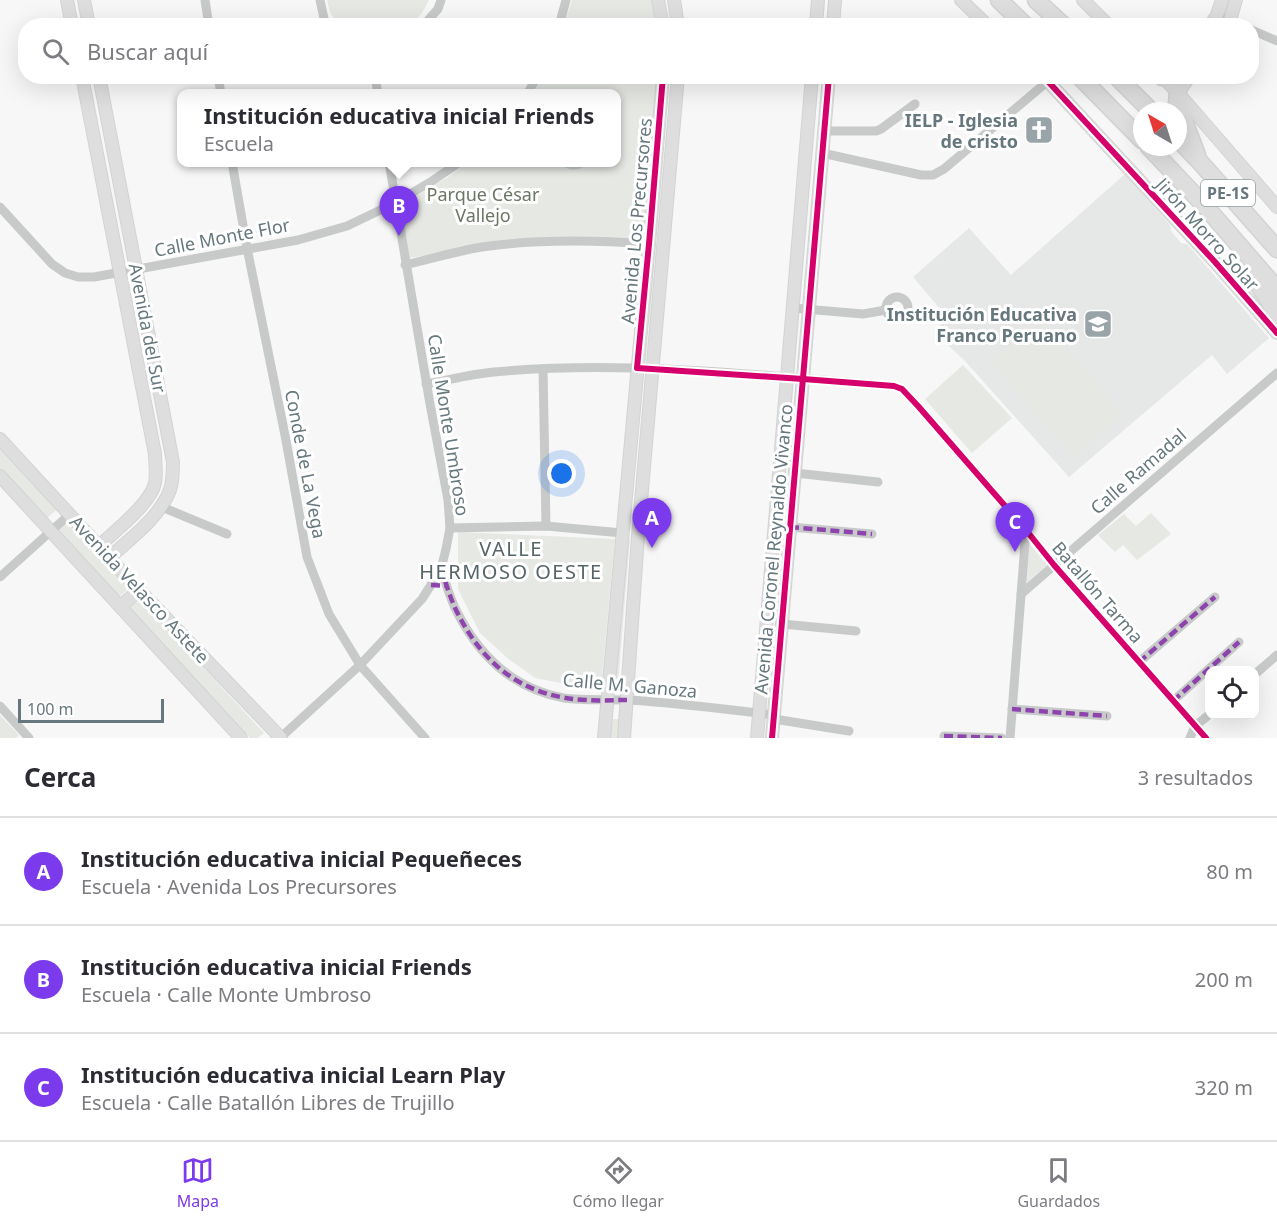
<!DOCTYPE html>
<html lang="es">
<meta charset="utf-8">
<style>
body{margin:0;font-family:"Noto Sans",sans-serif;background:#f7f7f7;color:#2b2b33}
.controls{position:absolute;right:18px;bottom:18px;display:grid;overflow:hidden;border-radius:12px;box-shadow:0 6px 24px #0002}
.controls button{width:54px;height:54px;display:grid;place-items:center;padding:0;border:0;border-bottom:2px solid #e1e1e2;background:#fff;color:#2b2b33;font:30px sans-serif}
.compass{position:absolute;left:1133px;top:102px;width:54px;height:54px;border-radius:50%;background:#fff;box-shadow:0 6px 24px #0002;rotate:321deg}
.scale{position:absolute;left:18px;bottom:15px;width:146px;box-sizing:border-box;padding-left:6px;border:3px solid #66787d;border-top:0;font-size:16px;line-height:21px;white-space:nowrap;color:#66787d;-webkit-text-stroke:4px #fff;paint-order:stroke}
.you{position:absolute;left:562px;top:474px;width:21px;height:21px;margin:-15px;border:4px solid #fff;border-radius:50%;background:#1a73e8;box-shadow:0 0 0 9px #1a73e833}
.badge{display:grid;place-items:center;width:39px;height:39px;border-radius:50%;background:#7c3aed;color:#fff;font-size:20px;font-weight:700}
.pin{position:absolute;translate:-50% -50px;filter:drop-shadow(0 2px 3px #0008)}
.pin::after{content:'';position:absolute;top:32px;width:21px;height:18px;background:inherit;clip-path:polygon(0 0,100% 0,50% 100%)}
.popup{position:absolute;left:177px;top:89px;width:444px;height:78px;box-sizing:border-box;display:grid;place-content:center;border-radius:12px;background:#fff;filter:drop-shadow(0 2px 4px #0005);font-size:20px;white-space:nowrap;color:#7c7c81}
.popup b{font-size:22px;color:#2b2b33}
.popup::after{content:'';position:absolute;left:50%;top:100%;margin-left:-12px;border:12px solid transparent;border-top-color:#fff}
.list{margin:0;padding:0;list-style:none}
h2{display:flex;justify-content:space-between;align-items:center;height:78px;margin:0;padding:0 24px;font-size:26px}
h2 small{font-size:20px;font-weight:400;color:#7c7c81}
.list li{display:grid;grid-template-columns:39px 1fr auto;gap:18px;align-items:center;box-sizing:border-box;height:108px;padding:0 24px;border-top:2px solid #e1e1e2}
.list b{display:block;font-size:22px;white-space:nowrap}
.list p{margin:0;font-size:20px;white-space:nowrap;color:#7c7c81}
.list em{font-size:20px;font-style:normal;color:#7c7c81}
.icon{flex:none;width:33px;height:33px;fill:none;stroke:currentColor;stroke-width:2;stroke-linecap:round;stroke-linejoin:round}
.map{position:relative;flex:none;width:1277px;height:738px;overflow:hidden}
.search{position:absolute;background:#fff;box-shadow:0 6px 24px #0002;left:18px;right:18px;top:18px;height:66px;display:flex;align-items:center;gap:15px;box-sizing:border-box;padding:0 21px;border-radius:24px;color:#7c7c81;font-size:22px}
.sheet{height:402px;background:#fff}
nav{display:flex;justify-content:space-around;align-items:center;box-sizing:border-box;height:84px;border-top:2px solid #e1e1e2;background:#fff;font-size:16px;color:#7c7c81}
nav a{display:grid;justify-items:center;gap:3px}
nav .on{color:#7c3aed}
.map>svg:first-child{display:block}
</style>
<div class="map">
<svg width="1277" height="738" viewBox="0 0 1277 738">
<rect width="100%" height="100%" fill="#f7f7f7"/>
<!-- built -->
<polygon fill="#e6e7e7" points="1125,174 1170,225 1171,231 1181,243 1187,244 1269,338 1227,374 1212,355 1069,477 964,360 939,337 941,310 913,277 969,228 1011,275"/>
<!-- green -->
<g fill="#e6e8e4">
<polygon points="327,0 429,0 422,13 410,26 339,25 330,12"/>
<polygon points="572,0 651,0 656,25 564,25"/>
<polygon points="543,77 657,77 646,239 548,237 409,258 400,206 448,177 467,163 616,162 616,94 533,93"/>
<polygon points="1040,318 1123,414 1073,457 990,361"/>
<polygon points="963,365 1012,418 972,453 925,399"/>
<polygon points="0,449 56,510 45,520 0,470"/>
<polygon points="1151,513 1171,534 1137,560 1123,545 1115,552 1098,535 1124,514 1136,526"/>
<polygon points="68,519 129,588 118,598 57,529"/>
<polygon points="458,532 615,539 601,687 571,685 535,678 506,657 480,633 458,589"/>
<polygon points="627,537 630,538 618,685 612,684"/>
<polygon points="1029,543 1047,565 1027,582"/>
<polygon points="138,597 264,733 258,738 250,738 128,607"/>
<polygon points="0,715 19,735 16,738 0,738"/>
<polygon points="612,719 620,719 618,738 610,738"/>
</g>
<!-- water -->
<path fill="#c9d3d3" d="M 560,163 L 588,163 C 580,172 568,172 560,163 Z"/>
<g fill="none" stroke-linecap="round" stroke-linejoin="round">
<!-- secondary casing -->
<g stroke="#d2d3d4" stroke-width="14">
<g id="secondary">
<polyline points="67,0 72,26"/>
<polyline points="84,0 89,26"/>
<polyline points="658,0 663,26"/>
<polyline points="674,0 678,26"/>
<polyline points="961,0 988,26"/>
<polyline points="1083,0 1109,26"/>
<polyline points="816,26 818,0"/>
<polyline points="833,26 835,0"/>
<polyline points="1210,26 1217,15 1222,0"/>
<polyline points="1226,26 1230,20 1236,0"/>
<path d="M 82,76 L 155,454 C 155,463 157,474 155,483 C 151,503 114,532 99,546"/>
<path d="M 99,76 L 173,462 C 173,471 173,481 170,490 C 160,517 130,539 109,558"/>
<polyline points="1043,76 1215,262 1277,333"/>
<polyline points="1162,76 1178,93 1277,207"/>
<polyline points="1178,93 1190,76"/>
<polyline points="0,439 139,590 281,738"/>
<polyline points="0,476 241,738"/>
<polyline points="121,606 139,590"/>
<polyline points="604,738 649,244 663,76"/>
<polyline points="624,738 638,536 678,76"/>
<polyline points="757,738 812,76"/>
<polyline points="772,738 829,76"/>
</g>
</g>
<!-- highway casing -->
<g stroke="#d2d3d3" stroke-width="19">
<g id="highway">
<polyline points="999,0 1026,26"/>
<polyline points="1036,0 1064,26"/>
<polyline points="1079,76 1142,140"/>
<polyline points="1116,76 1151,111"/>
<polyline points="1161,76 1162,77"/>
<polyline points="1178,93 1177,103 1197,155"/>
<polyline points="1178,139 1200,162 1277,249"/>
<polyline points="1149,147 1205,206 1277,289"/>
<polyline points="1249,271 1270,302 1277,318"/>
</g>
</g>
<!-- street -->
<g stroke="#c8caca" stroke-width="9">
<polyline points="205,0 209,26"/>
<polyline points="320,0 325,23 327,26"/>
<polyline points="1224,18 1241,26"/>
<polyline points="423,26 438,9 441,0"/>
<polyline points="559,26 566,0"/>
<polyline points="1252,30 1277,41"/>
<polyline points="218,76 221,94"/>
<polyline points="375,76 378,94"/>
<polyline points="788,76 812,78"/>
<polyline points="527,94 538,76"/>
<polyline points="824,131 876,131 881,129 915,104"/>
<polyline points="822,153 921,175 933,175 944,169 1048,81"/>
<polyline points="232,162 247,248 285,435 307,557 329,614 360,665 425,738"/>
<polyline points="0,207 52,264 65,273 78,277 94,277 298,240 347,226 395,203 432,181 460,162"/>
<path d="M 405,265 C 431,259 457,251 482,247 C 537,239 594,240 649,244"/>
<circle cx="897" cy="308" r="11"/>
<polyline points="793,308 863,314 886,310"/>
<polyline points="543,369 546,526"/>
<path d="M 426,384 C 449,380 471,374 494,372 C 626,360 762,375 894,386 L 902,389 L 918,406 L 1026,530 L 1054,565 L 1206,738"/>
<polyline points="795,473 878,482"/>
<polyline points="162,507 227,534"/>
<polyline points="790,527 872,534"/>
<polyline points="450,528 546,526 622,533"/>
<path d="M 441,569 C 446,583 450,599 457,612 C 480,657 513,689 564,698 C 585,701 606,699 628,700 C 677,703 726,709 774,715"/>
<polyline points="0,577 70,514"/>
<polyline points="1021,594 1277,373"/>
<polyline points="782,624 856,631"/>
<polyline points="1139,662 1215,597"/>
<polyline points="1254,675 1277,655"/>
<polyline points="1173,701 1239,642"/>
<polyline points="0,706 29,738"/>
<polyline points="1012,709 1107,716"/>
<polyline points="774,719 849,731"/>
<polyline points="944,736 1002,738"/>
<polyline points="280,738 360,665 422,599 441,569 446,549 450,528 448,500 430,404 389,162"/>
<polyline points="1010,738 1026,530"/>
<polyline points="1190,738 1195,726 1210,714"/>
</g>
<!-- secondary -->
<use href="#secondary" stroke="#dedede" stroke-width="12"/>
<!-- highway -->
<use href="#highway" stroke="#dedede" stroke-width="16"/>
<!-- quiet -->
<g stroke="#8e44ad" stroke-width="4.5" stroke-dasharray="9 4.5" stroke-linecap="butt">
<polyline points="790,527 872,534"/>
<path d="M 441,569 C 446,583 450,598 457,612 C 484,666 524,697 586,700 C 599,701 613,700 627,700"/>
<polyline points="431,585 447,586"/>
<polyline points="1139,662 1215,597"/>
<polyline points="1173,701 1239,642"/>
<polyline points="1012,709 1107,716"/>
<polyline points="944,736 1002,738"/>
</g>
<!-- cycleway casing -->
<g stroke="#fff" stroke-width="10">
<g id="cycleway">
<polyline points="663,76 649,244 637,368 803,379 894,386 902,389 918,406 1026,530 1054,565 1206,738"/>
<polyline points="1043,76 1215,262 1277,333"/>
<polyline points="772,738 829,76"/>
</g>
</g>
<!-- cycleway -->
<use href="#cycleway" stroke="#d6006c" stroke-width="6"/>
</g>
<!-- icons -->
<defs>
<g id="church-square" transform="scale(1.5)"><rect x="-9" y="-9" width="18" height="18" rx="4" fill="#99a4a8" stroke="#fff"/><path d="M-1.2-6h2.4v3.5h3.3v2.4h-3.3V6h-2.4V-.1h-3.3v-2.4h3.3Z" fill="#fff"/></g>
<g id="school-square" transform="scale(1.5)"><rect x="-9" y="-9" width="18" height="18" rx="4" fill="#99a4a8" stroke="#fff"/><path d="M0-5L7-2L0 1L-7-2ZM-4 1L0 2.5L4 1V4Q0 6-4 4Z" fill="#fff"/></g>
</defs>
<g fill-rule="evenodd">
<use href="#church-square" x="1039" y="130"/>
<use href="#school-square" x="1098" y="324"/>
</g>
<g text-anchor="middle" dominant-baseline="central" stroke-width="6" stroke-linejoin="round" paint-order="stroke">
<!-- shield labels -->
<rect fill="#fff" stroke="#94a0a4" stroke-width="1.5" x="1201" y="180" width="54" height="26" rx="4.5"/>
<g font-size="16" font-weight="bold" fill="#66787d">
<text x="1228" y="193">PE-1S</text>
</g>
<!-- poi labels -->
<g font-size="18" font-weight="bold" fill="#66787d" stroke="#fff" text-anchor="end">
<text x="1018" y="120">IELP - Iglesia<tspan x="1018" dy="21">de cristo</tspan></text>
<text x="1077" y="314">Institución Educativa<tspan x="1077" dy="21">Franco Peruano</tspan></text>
</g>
<!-- park labels -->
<g font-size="18" fill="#6b7664" stroke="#fff">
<text x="483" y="194">Parque César<tspan x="483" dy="21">Vallejo</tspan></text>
</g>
<!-- street labels -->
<g font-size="18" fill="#66787d" stroke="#fff">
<text transform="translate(636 221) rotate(-85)">Avenida Los Precursores</text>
<text transform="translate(1208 234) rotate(48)">Jirón Morro Solar</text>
<text transform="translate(222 237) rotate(-11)">Calle Monte Flor</text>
<text transform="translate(148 328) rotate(79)">Avenida del Sur</text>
<text transform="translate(449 425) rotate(81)">Calle Monte Umbroso</text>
<text transform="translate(306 464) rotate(79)">Conde de La Vega</text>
<text transform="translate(1138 471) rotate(-41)">Calle Ramadal</text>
<text transform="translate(773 549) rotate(-85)">Avenida Coronel Reynaldo Vivanco</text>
<text transform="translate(140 589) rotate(47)">Avenida Velasco Astete</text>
<text transform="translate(1098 592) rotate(49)">Batallón Tarma</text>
<text transform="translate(630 685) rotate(5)">Calle M. Ganoza</text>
</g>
<!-- neighbourhood labels -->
<g font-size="20" letter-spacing="1.5" fill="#576569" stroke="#fff">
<text x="511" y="548">VALLE<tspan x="511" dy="23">HERMOSO OESTE</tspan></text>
</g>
</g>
</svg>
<div class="controls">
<button><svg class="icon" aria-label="locate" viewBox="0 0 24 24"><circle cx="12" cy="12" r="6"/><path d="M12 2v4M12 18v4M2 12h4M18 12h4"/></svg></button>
</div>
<svg class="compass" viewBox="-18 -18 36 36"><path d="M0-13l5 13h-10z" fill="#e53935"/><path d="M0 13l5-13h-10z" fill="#7c7c81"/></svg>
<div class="scale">100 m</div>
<div class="you"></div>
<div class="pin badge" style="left:652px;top:548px">A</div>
<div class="pin badge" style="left:399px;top:236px">B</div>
<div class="popup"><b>Institución educativa inicial Friends</b>Escuela</div>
<div class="pin badge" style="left:1015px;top:552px">C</div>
<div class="search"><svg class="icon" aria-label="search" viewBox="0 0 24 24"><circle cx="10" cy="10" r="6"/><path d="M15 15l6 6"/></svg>Buscar aquí</div>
</div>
<section class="sheet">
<h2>Cerca<small>3 resultados</small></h2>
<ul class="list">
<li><span class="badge">A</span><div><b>Institución educativa inicial Pequeñeces</b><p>Escuela · Avenida Los Precursores</p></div><em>80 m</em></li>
<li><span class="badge">B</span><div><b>Institución educativa inicial Friends</b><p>Escuela · Calle Monte Umbroso</p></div><em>200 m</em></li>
<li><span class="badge">C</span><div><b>Institución educativa inicial Learn Play</b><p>Escuela · Calle Batallón Libres de Trujillo</p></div><em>320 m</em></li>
</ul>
</section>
<nav>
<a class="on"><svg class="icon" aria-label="map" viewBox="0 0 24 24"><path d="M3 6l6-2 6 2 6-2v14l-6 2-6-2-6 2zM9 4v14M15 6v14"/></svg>Mapa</a>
<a><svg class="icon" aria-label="directions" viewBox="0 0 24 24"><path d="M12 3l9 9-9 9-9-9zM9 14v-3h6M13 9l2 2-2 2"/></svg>Cómo llegar</a>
<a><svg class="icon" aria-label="saved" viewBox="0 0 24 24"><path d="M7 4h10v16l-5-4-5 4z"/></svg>Guardados</a>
</nav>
